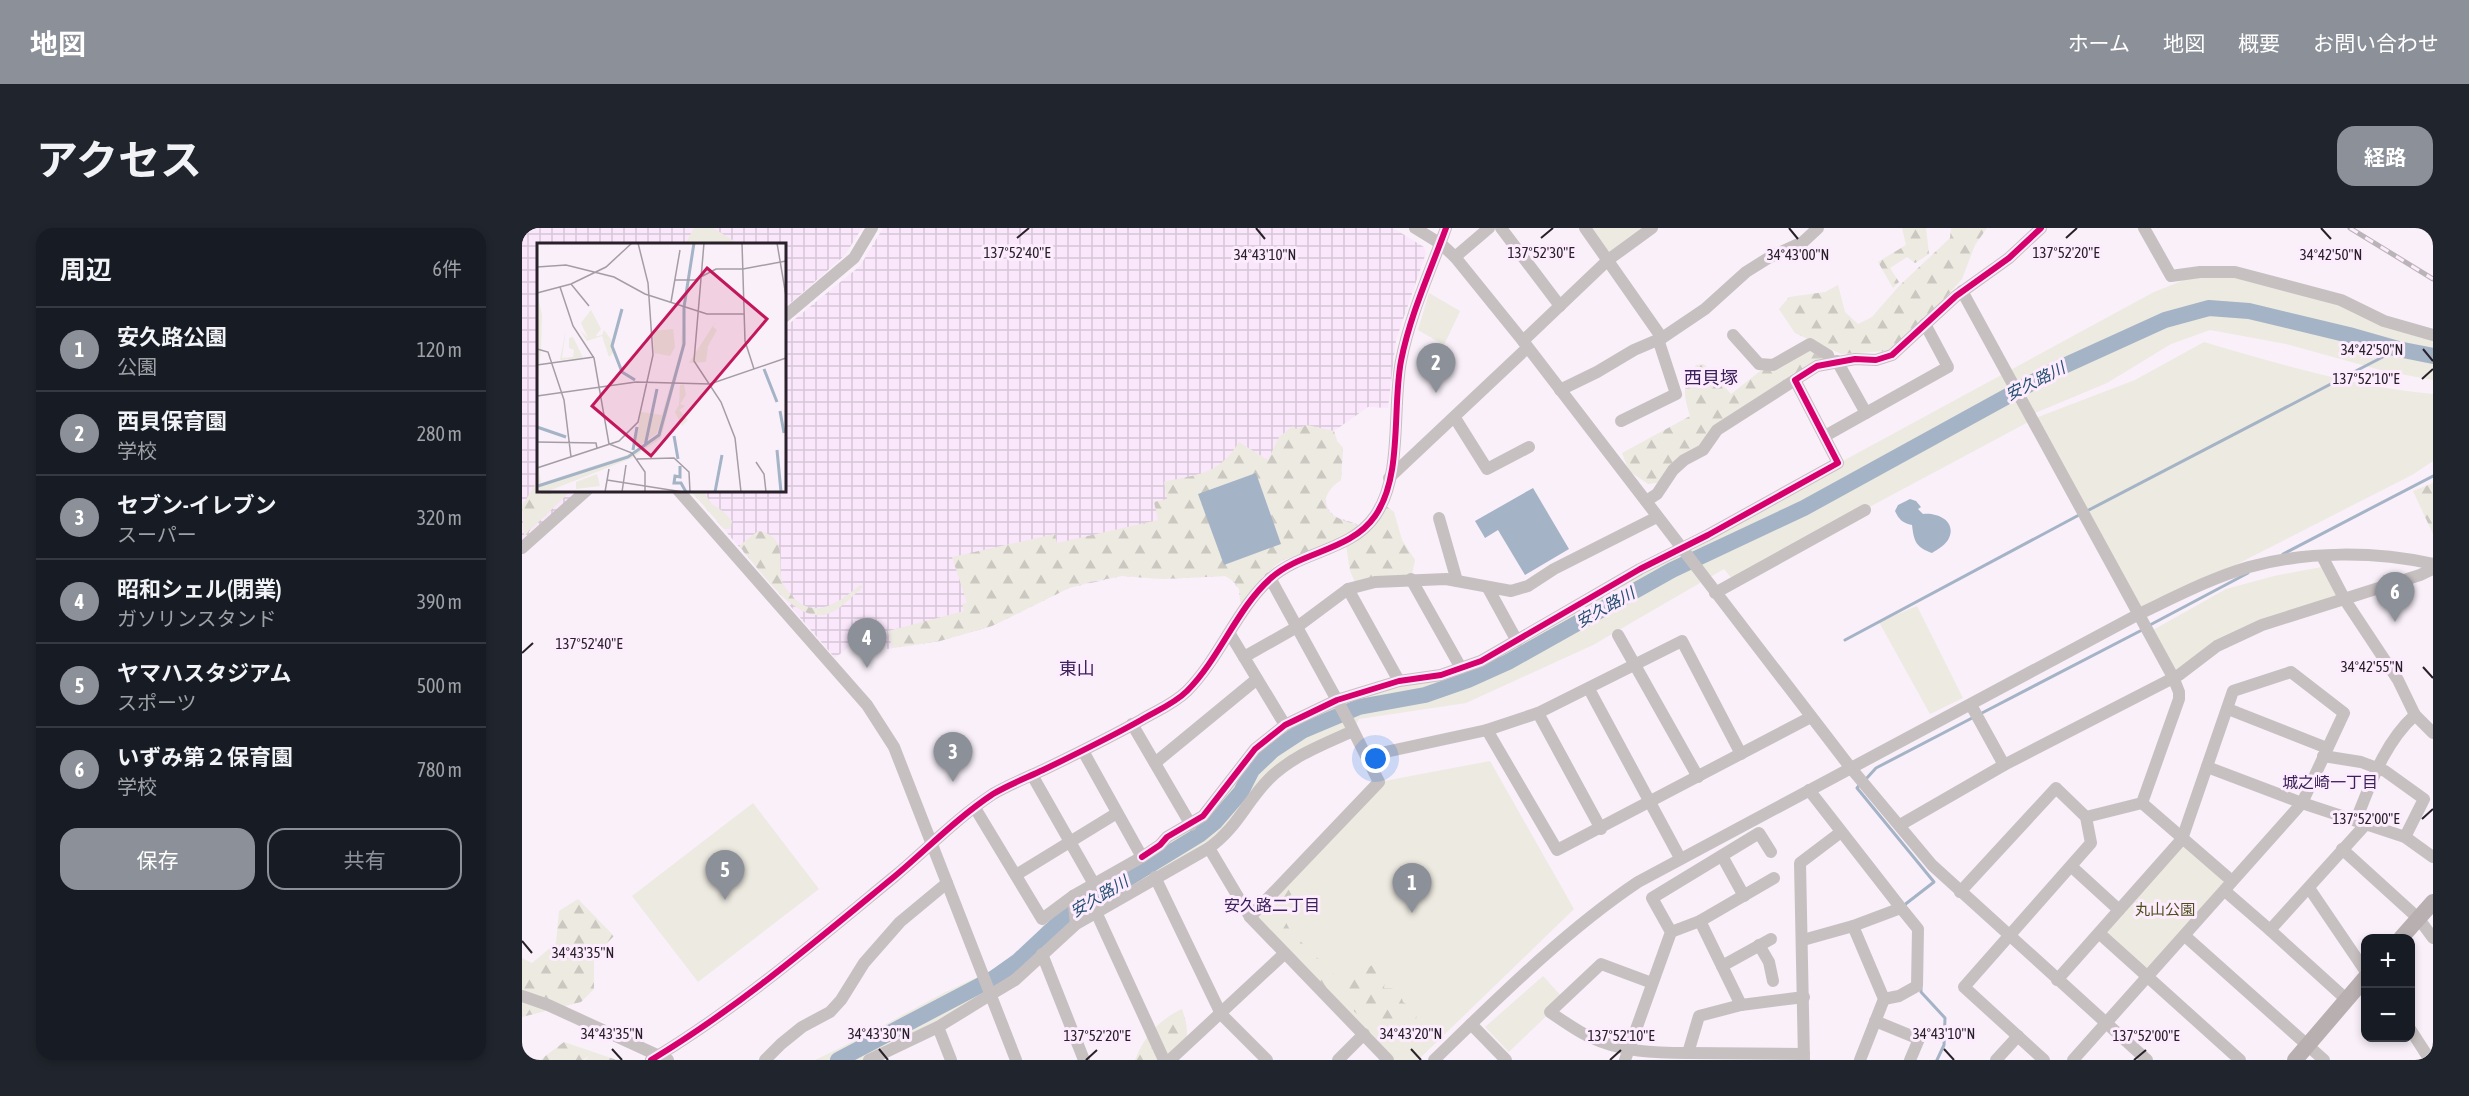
<!DOCTYPE html>
<html lang="ja">
<meta charset="utf-8">
<style>
body{margin:0;font-family:"Asap Condensed","Noto Sans JP",sans-serif;background:#20242c;color:#f1f3f6}
.controls{position:absolute;right:18px;bottom:18px;display:grid;overflow:hidden;border-radius:12px;box-shadow:0 3px 9px #0003}
.controls button{width:54px;height:54px;display:grid;place-items:center;padding:0;border:0;border-bottom:2px solid #363941;background:#171b24;color:#f1f3f6;font:30px sans-serif}
.you{position:absolute;left:854px;top:531px;width:21px;height:21px;margin:-15px;border:4px solid #fff;border-radius:50%;background:#1a73e8;box-shadow:0 0 0 9px #1a73e833}
.badge{display:grid;place-items:center;width:39px;height:39px;border-radius:50%;background:#8c9099;color:#fff;font-size:20px;font-weight:700}
.pin{position:absolute;translate:-50% -50px;filter:drop-shadow(0 2px 3px #0008)}
.pin::after{content:'';position:absolute;top:32px;width:21px;height:18px;background:inherit;clip-path:polygon(0 0,100% 0,50% 100%)}
.list{margin:0;padding:0;list-style:none}
h2{display:flex;justify-content:space-between;align-items:center;height:78px;margin:0;padding:0 24px;font-size:26px}
h2 small{font-size:20px;font-weight:400;color:#9ea1a6}
.list li{display:grid;grid-template-columns:39px 1fr auto;gap:18px;align-items:center;box-sizing:border-box;height:84px;padding:0 24px;border-top:2px solid #363941}
.list b{display:block;font-size:22px;white-space:nowrap}
.list p{margin:0;font-size:20px;white-space:nowrap;color:#9ea1a6}
.list em{font-size:20px;font-style:normal;color:#9ea1a6}
.actions{display:flex;gap:12px;padding:18px 24px}
.actions a{flex:1;padding:14px 0;border:2px solid #8c9099;border-radius:18px;text-align:center;font-size:21px;color:#8c9099}
.actions .main{background:#8c9099;color:#fff}
.map{position:relative;flex:none;width:1911px;height:832px;overflow:hidden;border-radius:18px}
header{display:flex;align-items:center;gap:36px;box-sizing:border-box;height:84px;padding:0 30px;background:#8c9099;color:#fff}
header strong{font-size:28px}
nav{display:flex;gap:33px;margin-inline-start:auto;font-size:21px}
.intro{display:flex;align-items:center;justify-content:space-between;box-sizing:border-box;height:144px;padding:0 36px}
h1{margin:0;font-size:42px}
.button{padding:15px 27px;border-radius:18px;background:#8c9099;color:#fff;font-size:21px;font-weight:700}
main{display:flex;gap:36px;padding:0 36px}
aside{flex:1;background:#171b24;border-radius:18px;box-shadow:0 3px 9px #0003}
.map>svg:first-child{display:block}
</style>
<header>
<strong>地図</strong>
<nav><a>ホーム</a><a>地図</a><a>概要</a><a>お問い合わせ</a></nav>
</header>
<div class="intro"><h1>アクセス</h1><a class="button">経路</a></div>
<main>
<aside>
<h2>周辺<small>6件</small></h2>
<ul class="list">
<li><span class="badge">1</span><div><b>安久路公園</b><p>公園</p></div><em>120 m</em></li>
<li><span class="badge">2</span><div><b>西貝保育園</b><p>学校</p></div><em>280 m</em></li>
<li><span class="badge">3</span><div><b>セブン-イレブン</b><p>スーパー</p></div><em>320 m</em></li>
<li><span class="badge">4</span><div><b>昭和シェル(閉業)</b><p>ガソリンスタンド</p></div><em>390 m</em></li>
<li><span class="badge">5</span><div><b>ヤマハスタジアム</b><p>スポーツ</p></div><em>500 m</em></li>
<li><span class="badge">6</span><div><b>いずみ第２保育園</b><p>学校</p></div><em>780 m</em></li>
</ul>
<div class="actions"><a class="main">保存</a><a>共有</a></div>
</aside>
<div class="map">
<svg width="1911" height="832" viewBox="0 0 1911 832">
<defs>
<pattern id="industrial-grid" width="8" height="8" patternUnits="userSpaceOnUse" patternTransform="scale(1.5)"><rect width="8" height="8" fill="#fae7fb"/><path d="M0 4h8M4 0v8" fill="none" stroke="#d6c6d7"/></pattern>
<pattern id="forest-firs" width="22" height="20" patternUnits="userSpaceOnUse" patternTransform="scale(1.5)"><rect width="22" height="20" fill="#edeae1"/><path d="M5 1l3.5 6h-7zM16 11l3.5 6h-7z" fill="#cbc8c1"/></pattern>
</defs>
<rect width="100%" height="100%" fill="#f9f0f9"/>
<!-- industrial -->
<g fill="url(#industrial-grid)">
<polygon points="0,0 340,0 323,27 263,80 262,16 16,16 16,262 55,263 0,317"/>
<polygon points="361,0 871,0 902,19 904,25 874,112 866,180 846,179 812,203 815,213 821,220 819,252 806,261 803,267 806,281 812,288 843,299 805,320 770,328 754,336 735,355 721,376 718,374 717,361 709,351 703,348 641,351 600,348 547,360 470,398 418,413 365,421 361,405 354,397 313,430 169,263 262,262 263,99 338,38"/>
</g>
<!-- green -->
<g fill="#edeae1">
<polygon points="172,0 191,0 217,16 163,16"/>
<polygon points="1067,0 1125,0 1085,30"/>
<path d="M 1699,43 L 1740,50 L 1911,108 L 1911,152 L 1862,143 L 1764,116 L 1688,102 L 1649,116 L 1585,155 L 1513,185 L 1511,191 L 1613,152 L 1682,114 C 1757,136 1833,159 1911,166 L 1911,233 L 1890,247 L 1617,386 L 1510,192 L 1211,352 L 1202,341 L 1071,417 L 944,475 L 837,491 L 831,503 L 772,531 L 698,612 L 579,681 L 493,752 L 347,832 L 293,832 C 334,813 373,791 412,770 C 456,746 506,735 528,684 L 684,585 L 763,497 L 826,469 L 934,443 L 1632,64 L 1662,52 Z"/>
<polygon points="907,65 938,83 922,117 896,102"/>
<polygon points="1805,338 1821,369 1718,408 1657,447 1631,402 1704,361 1752,348"/>
<polygon points="1395,378 1441,470 1408,486 1357,394"/>
<polygon points="968,533 1052,681 896,832 868,832 728,689 857,554"/>
<polygon points="231,575 297,661 176,754 110,668"/>
<polygon points="1658,619 1662,619 1701,652 1701,657 1624,742 1585,705"/>
<polygon points="1021,748 1042,771 987,824 963,799"/>
</g>
<!-- forest -->
<g fill="url(#forest-firs)">
<polygon points="1380,0 1404,0 1407,26 1393,35 1385,29 1368,40 1377,54 1371,60 1356,34 1384,17"/>
<polygon points="1429,0 1465,0 1453,17 1440,51 1388,110 1365,123 1319,126 1273,105 1257,81 1267,69 1303,64 1316,57 1323,84 1336,96 1350,89 1377,58 1428,10"/>
<path d="M 1292,119 L 1309,135 L 1195,202 L 1143,254 L 1126,256 L 1107,243 L 1100,225 L 1168,188 C 1161,164 1160,159 1174,137 L 1182,136 L 1209,166 L 1246,137 Z"/>
<path d="M 785,197 L 812,203 L 815,213 L 821,220 L 819,252 C 807,260 796,274 811,287 C 819,293 834,296 843,299 L 860,275 L 872,284 L 880,312 L 893,332 L 889,351 L 835,358 L 828,343 L 824,317 L 763,331 C 745,342 731,358 721,376 L 718,374 C 720,362 715,354 703,348 L 641,351 L 600,348 L 568,354 L 547,360 L 470,398 L 418,413 L 370,420 L 366,403 L 442,383 L 440,376 L 445,375 L 430,329 L 533,306 L 535,315 L 636,292 L 632,274 L 645,271 L 642,254 C 676,246 697,247 717,214 L 746,232 L 757,209 L 771,198 L 774,201 Z"/>
<polygon points="16,252 16,262 49,263 2,308 0,278"/>
<polygon points="1911,255 1911,306 1891,263"/>
<polygon points="169,263 181,263 190,276 202,284 210,293 208,301 202,301"/>
<path d="M 236,303 C 268,308 254,336 261,356 C 264,361 269,367 273,371 C 295,392 320,372 338,357 L 341,359 C 331,367 320,380 308,385 C 275,400 236,339 217,318 Z"/>
<path d="M 772,653 L 777,655 L 758,683 L 769,704 L 819,753 L 819,764 L 809,766 C 799,756 791,744 782,733 C 767,715 748,705 740,682 L 759,657 Z"/>
<polygon points="56,671 92,708 72,728 72,761 59,774 0,789 0,730 10,735 34,715 37,683"/>
<path d="M 854,735 L 864,746 L 862,760 L 877,761 L 881,774 L 894,782 C 897,808 881,812 858,812 L 850,793 L 839,789 L 828,780 L 825,754 L 832,747 Z"/>
<path d="M 660,781 C 668,805 668,814 648,832 L 613,832 C 623,807 637,792 660,781 Z"/>
<polygon points="42,814 92,831 98,832 63,832 68,827 61,832 18,832"/>
</g>
<!-- water -->
<g fill="#a4b3c6">
<polygon points="734,245 759,316 702,337 676,266"/>
<polygon points="1011,260 1047,321 1003,347 976,302 963,310 953,293"/>
<path d="M 1388,271 L 1394,273 L 1399,279 L 1396,281 L 1401,286 C 1416,284 1436,294 1426,312 C 1422,318 1416,321 1410,325 C 1394,319 1392,314 1390,297 C 1381,295 1377,292 1373,283 L 1376,277 Z"/>
</g>
<g fill="none" stroke-linecap="round" stroke-linejoin="round">
<!-- stream -->
<g stroke="#a4b3c6" stroke-width="3">
<polyline points="1563,284 1876,121"/>
<polyline points="1761,326 1911,248"/>
<polyline points="1626,398 1726,345"/>
<polyline points="1323,412 1557,287"/>
<polyline points="1458,486 1620,402"/>
<polyline points="1344,551 1354,540 1452,489"/>
<polyline points="1339,555 1335,560 1412,654 1381,678"/>
<polyline points="1399,761 1399,764 1423,790 1422,817 1415,832"/>
</g>
<!-- river -->
<polyline stroke="#a4b3c6" stroke-width="16" points="316,832 472,750 496,733 543,689 677,607 693,594 719,564 730,542 751,522 780,503 837,479 903,467 946,452 986,434 1150,342 1282,280 1533,142 1643,92 1687,80 1727,83 1827,107 1876,121 1911,128"/>
<!-- minor -->
<g stroke="#c7c0c1" stroke-width="12">
<polyline points="893,0 919,16 933,29 1001,113 1328,539 1410,637 1625,832"/>
<polyline points="979,0 1038,78"/>
<polyline points="1063,0 1140,110"/>
<polyline points="1622,0 1649,48 1678,44 1713,44 1819,72 1862,93 1911,107"/>
<polyline points="933,29 967,0"/>
<polyline points="1440,63 1651,449 1657,464 1657,471 1620,575"/>
<polyline points="262,89 332,30 350,0"/>
<polyline points="1211,107 1237,136 1251,137 1288,116 1306,127 1309,135"/>
<polyline points="1001,113 1086,32 1130,0"/>
<polyline points="1315,133 1344,185"/>
<polyline points="1038,162 1075,144 1112,122 1140,110 1183,81 1224,44 1248,29 1281,14 1296,0"/>
<polyline points="933,190 965,241 1007,219"/>
<polyline points="1099,193 1154,166 1136,111"/>
<polyline points="1303,208 1426,139 1403,96"/>
<polyline points="867,250 1005,120"/>
<polyline points="156,262 345,477 372,519 494,832"/>
<polyline points="1124,273 1135,266 1151,242 1162,232 1181,222 1195,202 1273,152"/>
<polyline points="917,290 935,353"/>
<polyline points="0,320 65,262"/>
<polyline points="1800,328 1823,372 1876,452 1893,487"/>
<polyline points="889,351 939,440"/>
<polyline points="966,360 995,413"/>
<polyline points="826,361 877,453"/>
<polyline points="1193,365 1343,282"/>
<polyline points="708,406 763,497"/>
<polyline points="1096,407 1176,549"/>
<polyline points="722,429 775,399 826,361 853,354 924,351 989,363 1006,358 1032,341 1135,289"/>
<polyline points="1067,461 1158,630"/>
<polyline points="1449,477 1482,537"/>
<polyline points="1706,481 1805,520"/>
<polyline points="1016,485 1079,601"/>
<polyline points="610,496 669,597"/>
<polyline points="965,502 1035,622 1289,489"/>
<polyline points="845,528 965,502 1016,485 1160,413 1219,526"/>
<polyline points="1801,528 1839,534 1863,543 1902,571 1883,609"/>
<polyline points="633,535 735,451"/>
<polyline points="1685,539 1780,575 1883,609 1911,629"/>
<polyline points="510,547 572,656"/>
<polyline points="1287,562 1379,680 1331,698 1362,771 1338,832"/>
<polyline points="1620,575 1710,653"/>
<polyline points="453,580 520,691 551,668 620,629 561,523"/>
<polyline points="1564,589 1620,575"/>
<path d="M 1834,592 C 1849,555 1862,515 1893,487 L 1911,505"/>
<polyline points="1378,597 1482,537 1657,447 1695,418 1740,397 1898,347 1911,341"/>
<polyline points="687,620 728,689 866,832"/>
<polyline points="1820,621 1897,691 1911,710"/>
<polyline points="1200,628 1222,668"/>
<polyline points="620,629 638,617 645,609 681,588 733,521 763,497 815,472 877,453 919,447 959,433 1118,341 1186,307 1316,235 1273,152 1295,138 1333,131 1354,132 1370,127 1434,68 1487,30 1519,0"/>
<polyline points="1550,639 1597,682"/>
<polyline points="494,647 595,585"/>
<polyline points="633,649 699,786 745,832"/>
<polyline points="1787,660 1844,744"/>
<polyline points="1703,663 1748,702"/>
<polyline points="1438,664 1534,560 1564,589 1569,615 1442,759 1522,832"/>
<polyline points="551,668 554,696"/>
<polyline points="574,684 642,832"/>
<polyline points="728,689 857,554 827,494 748,350"/>
<polyline points="1178,693 1219,777"/>
<polyline points="1149,704 1178,693 1252,650"/>
<polyline points="1577,705 1718,832"/>
<polyline points="1663,708 1802,832"/>
<polyline points="1281,712 1331,698"/>
<polyline points="1237,717 1247,734 1251,753"/>
<polyline points="520,726 562,832"/>
<polyline points="1200,738 1249,711"/>
<polyline points="1535,752 1660,611 1711,463 1769,444 1822,485 1780,575 1551,832"/>
<path d="M 1130,755 L 1079,736 L 1028,784 C 1041,793 1055,803 1068,809 C 1098,824 1134,825 1166,825 L 1177,788 L 1219,777 L 1282,769"/>
<polyline points="0,768 26,777 146,832"/>
<polyline points="1362,771 1377,768 1395,758 1396,701 1379,680"/>
<polyline points="1824,771 1748,702 1844,596"/>
<polyline points="1353,793 1397,811 1388,832"/>
<polyline points="949,796 984,832"/>
<polyline points="416,799 429,832"/>
<polyline points="1888,801 1908,832"/>
<polyline points="1166,825 1282,826"/>
<path d="M 129,832 C 216,780 294,713 373,648 C 405,621 436,589 471,566 C 486,557 504,550 521,542 C 554,526 587,510 619,492 C 634,483 652,476 665,463 C 698,430 715,380 749,350 C 779,323 829,323 853,288 C 881,248 870,180 879,133 C 888,87 908,44 924,0"/>
<polyline points="243,832 259,816 280,799 308,784 319,772 342,735 378,694 425,655"/>
<path d="M 347,832 L 416,799 L 468,767 L 493,752 L 554,696 L 687,620 C 716,599 724,574 747,551 C 770,528 802,516 831,503"/>
<polyline points="648,832 762,726"/>
<polyline points="816,832 842,806"/>
<path d="M 912,832 C 976,770 1043,703 1116,654 L 1617,386 C 1653,369 1689,350 1727,339 C 1785,323 1853,323 1911,336"/>
<polyline points="1103,832 1149,704 1130,670 1237,605 1249,624"/>
<polyline points="1282,832 1278,635 1319,604"/>
<polyline points="1474,832 1496,808"/>
</g>
<!-- major -->
<g stroke="#b8afb0" stroke-width="16">
<polyline points="1879,710 1911,674"/>
<polyline points="1773,832 1844,749"/>
</g>
<!-- rail casing -->
<g stroke="#bab4b8" stroke-width="5">
<polyline id="rail" points="1828,0 1911,51"/>
</g>
<!-- rail -->
<use href="#rail" stroke="#fdecfd" stroke-width="3" stroke-dasharray="9" stroke-linecap="butt"/>
<!-- cycleway casing -->
<g stroke="#fdecfd" stroke-width="10">
<g id="cycleway">
<polyline points="620,629 638,617 645,609 681,588 733,521 763,497 815,472 877,453 919,447 959,433 1118,341 1186,307 1316,235 1273,152 1295,138 1333,131 1354,132 1370,127 1434,68 1487,30 1519,0"/>
<path d="M 129,832 C 216,780 294,713 373,648 C 405,621 436,589 471,566 C 486,557 504,550 521,542 C 554,526 587,510 619,492 C 634,483 652,476 665,463 C 698,430 715,380 749,350 C 779,323 829,323 853,288 C 881,248 870,180 879,133 C 888,87 908,44 924,0"/>
</g>
</g>
<!-- cycleway -->
<use href="#cycleway" stroke="#d6006c" stroke-width="6"/>
</g>
<!-- ticks -->
<path fill="none" stroke="#282129" stroke-width="2" d="M 734,0 L 743,11M 1267,0 L 1276,11M 1799,0 L 1809,11M 495,10 L 507,0M 1019,10 L 1031,0M 1544,10 L 1555,0M 1901,121 L 1911,133M 1900,151 L 1911,141M 0,425 L 11,415M 1901,439 L 1911,450M 1900,591 L 1911,581M 0,713 L 10,725M 90,821 L 100,832M 357,821 L 366,832M 889,821 L 899,832M 1422,821 L 1432,832M 564,832 L 575,822M 1088,832 L 1099,822M 1612,832 L 1624,822"/>
<g text-anchor="middle" dominant-baseline="central" stroke-width="6" stroke-linejoin="round" paint-order="stroke">
<!-- park labels -->
<g font-size="15" fill="#4c4f19" stroke="#fdecfd">
<text x="1643" y="681">丸山公園</text>
</g>
<!-- water labels -->
<g font-size="16" font-style="italic" fill="#255073" stroke="#fdecfd">
<text transform="translate(1513 153) rotate(-27)">安久路川</text>
<text transform="translate(1083 379) rotate(-29)">安久路川</text>
<text transform="translate(577 668) rotate(-31)">安久路川</text>
</g>
<!-- neighbourhood labels -->
<g font-size="16" fill="#3b225c" stroke="#fdecfd">
<text x="1808" y="554">城之崎一丁目</text>
<text x="750" y="677">安久路二丁目</text>
</g>
<!-- quarter labels -->
<g font-size="18" fill="#3b225c" stroke="#fdecfd">
<text x="1189" y="149">西貝塚</text>
<text x="555" y="440">東山</text>
</g>
</g>
<!-- overview -->
<g transform="translate(15 15)">
<rect width="249" height="249" fill="#f9f0f9"/>
<path d="M 154,33 L 148,65 L 148,100 L 124,195 L 95,215 L 9,249 L 0,249 L 0,214 L 4,240 L 96,210 L 121,191 L 122,181 L 120,190 L 100,205 L 98,202 L 104,169 L 125,172 L 144,106 L 146,66 ZM 0,50 L 5,72 L 4,106 L 9,108 L 4,107 L 0,142 ZM 54,67 L 64,86 L 57,95 L 51,95 L 44,80 ZM 136,86 L 138,104 L 133,113 L 117,110 L 116,88 ZM 60,231 L 63,243 L 39,246 L 39,239 Z" fill="#edeae1"/>
<path d="M 179,78 L 176,84 L 180,87 L 171,103 L 169,119 L 152,120 ZM 29,86 L 25,115 L 36,114 L 37,107 L 32,105 L 32,95 L 36,94 L 46,115 L 23,117 ZM 43,87 L 51,95 L 65,92 L 67,87 L 75,98 L 76,110 L 72,114 L 65,93 L 50,98 ZM 147,141 L 149,152 L 143,161 L 148,163 L 142,167 L 151,177 L 145,183 L 138,169 L 142,162 L 143,142 Z" fill="#edeae1"/>
<path fill="none" stroke="#a4b3c6" stroke-width="3" d="M 85,66 L 75,103 L 85,129 L 98,137M 227,126 L 240,159M 243,168 L 247,190M 0,184 L 29,194M 137,193 L 141,216M 108,203 L 120,146M 96,207 L 100,184M 240,207 L 244,249M 143,223 L 143,234 L 138,233 L 137,240 L 144,240 L 149,249M 1,243 L 91,214 L 122,192 L 147,101 L 147,64 L 157,0M 178,249 L 185,212"/>
<path fill="none" stroke="#a59da6" stroke-width="1.5" d="M 167,0 L 157,118 L 184,159 L 198,195 L 204,249M 205,0 L 208,98 L 217,126M 240,0 L 249,53M 0,24 L 29,22 L 77,34 L 108,51 L 170,71 L 207,71M 138,37 L 158,37 L 179,26 L 206,26 L 249,18M 34,41 L 52,63M 23,44 L 36,83 L 57,115 L 72,201 L 95,210 L 108,229 L 108,249M 0,50 L 34,41 L 69,24 L 95,0M 134,59 L 143,7M 0,106 L 11,109 L 27,157 L 34,214M 0,122 L 57,114M 0,153 L 99,139 L 173,141 L 249,115M 0,199 L 59,200 L 60,205M 100,216 L 137,215 L 152,229 L 153,249M 219,219 L 227,231 L 229,249M 0,225 L 82,198 L 101,179 L 116,112 L 111,40 L 101,0M 70,237 L 146,249M 68,249 L 72,226M 85,249 L 89,222"/>
<path fill="#c2185b" fill-opacity="0.15" stroke="#c2185b" stroke-width="3" d="M 170,25 L 230,76 L 114,213 L 55,163 Z"/>
<rect width="249" height="249" fill="none" stroke="#282129" stroke-width="3"/>
</g>
<g font-size="15" text-anchor="middle" fill="#282129" stroke="#fdecfd" stroke-width="6" stroke-linejoin="round" paint-order="stroke">
<text x="495" y="30">137°52'40"E</text>
<text x="1019" y="30">137°52'30"E</text>
<text x="1544" y="30">137°52'20"E</text>
<text x="1809" y="32">34°42'50"N</text>
<text x="743" y="32">34°43'10"N</text>
<text x="1276" y="32">34°43'00"N</text>
<text x="1850" y="127">34°42'50"N</text>
<text x="1844" y="156">137°52'10"E</text>
<text x="67" y="421">137°52'40"E</text>
<text x="1850" y="444">34°42'55"N</text>
<text x="1844" y="596">137°52'00"E</text>
<text x="61" y="730">34°43'35"N</text>
<text x="90" y="811">34°43'35"N</text>
<text x="357" y="811">34°43'30"N</text>
<text x="889" y="811">34°43'20"N</text>
<text x="1422" y="811">34°43'10"N</text>
<text x="575" y="813">137°52'20"E</text>
<text x="1099" y="813">137°52'10"E</text>
<text x="1624" y="813">137°52'00"E</text>
</g>
</svg>
<div class="controls">
<button>+</button>
<button>−</button>
</div>
<div class="you"></div>
<div class="pin badge" style="left:890px;top:685px">1</div>
<div class="pin badge" style="left:914px;top:165px">2</div>
<div class="pin badge" style="left:431px;top:554px">3</div>
<div class="pin badge" style="left:345px;top:440px">4</div>
<div class="pin badge" style="left:203px;top:672px">5</div>
<div class="pin badge" style="left:1873px;top:394px">6</div>
</div>
</main>
